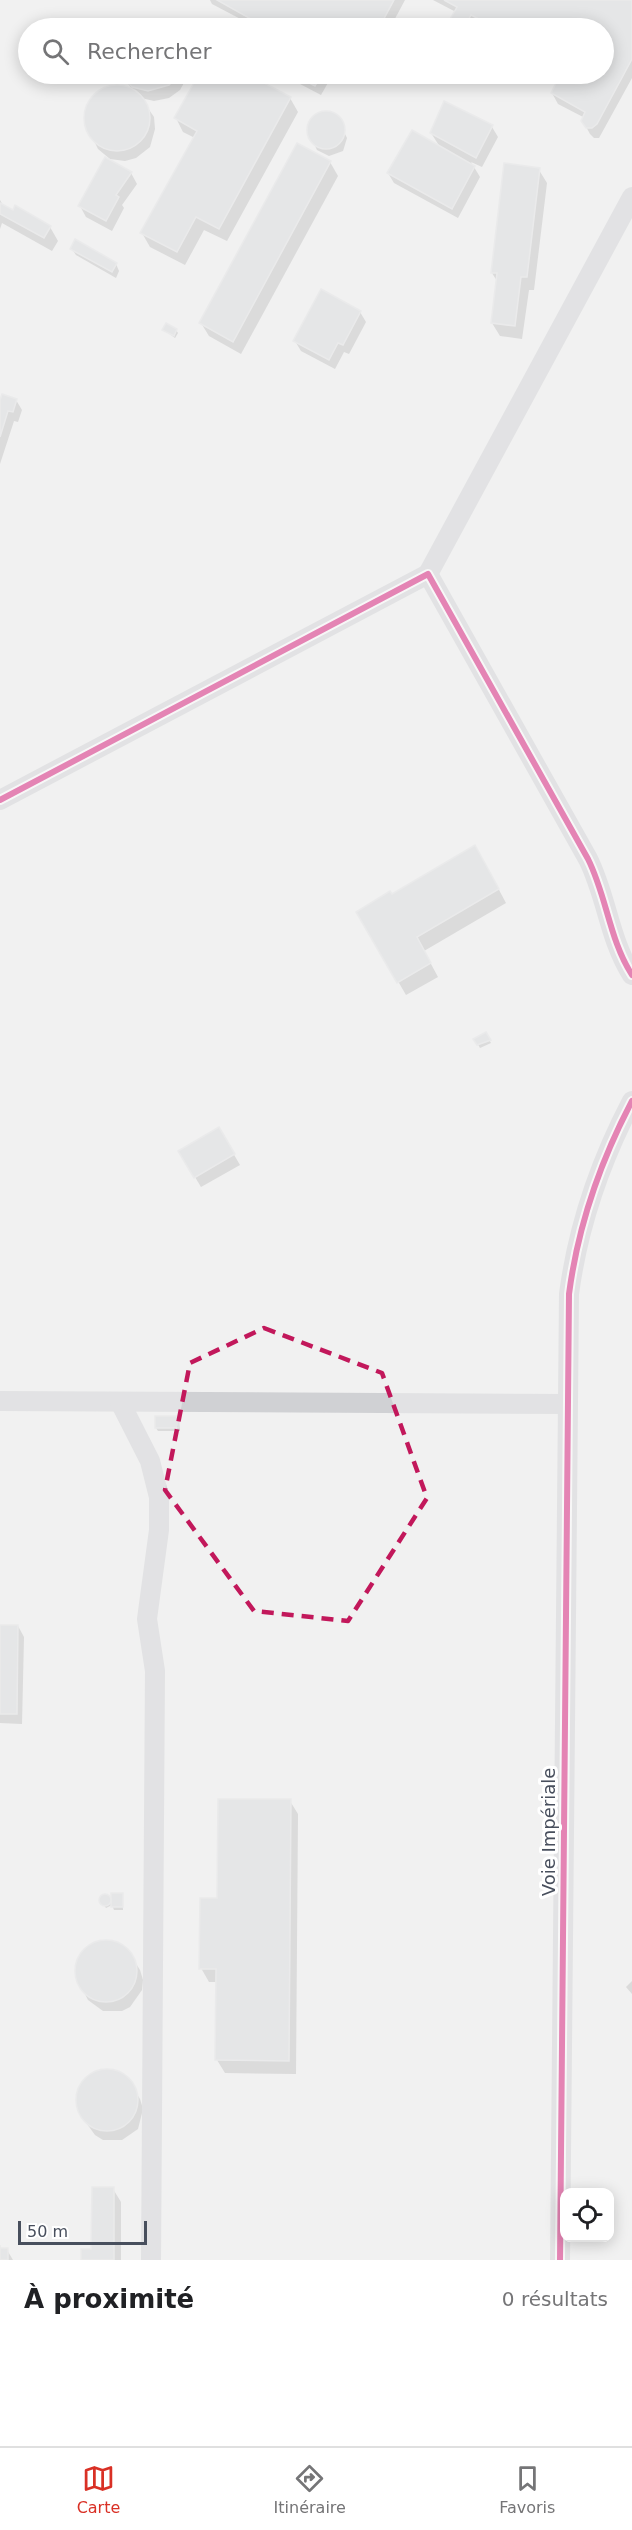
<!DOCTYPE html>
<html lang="fr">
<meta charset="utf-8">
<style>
body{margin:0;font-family:"DejaVu Sans",sans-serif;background:#f6f6f6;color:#202124}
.controls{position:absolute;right:18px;bottom:18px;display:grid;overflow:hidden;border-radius:12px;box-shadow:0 3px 15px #0003}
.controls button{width:54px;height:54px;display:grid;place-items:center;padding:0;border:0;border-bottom:2px solid #e0e0e0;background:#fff;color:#202124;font:30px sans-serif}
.scale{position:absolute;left:18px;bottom:15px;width:129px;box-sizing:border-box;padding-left:6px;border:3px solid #484f5d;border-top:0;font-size:16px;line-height:21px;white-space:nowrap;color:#484f5d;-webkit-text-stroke:4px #fff;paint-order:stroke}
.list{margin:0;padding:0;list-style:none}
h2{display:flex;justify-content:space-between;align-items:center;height:78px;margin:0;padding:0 24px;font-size:26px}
h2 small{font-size:20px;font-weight:400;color:#757577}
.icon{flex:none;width:33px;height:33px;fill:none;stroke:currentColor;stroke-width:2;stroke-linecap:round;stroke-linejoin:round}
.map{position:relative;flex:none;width:632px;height:2260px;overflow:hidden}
.search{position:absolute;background:#fff;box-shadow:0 3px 15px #0003;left:18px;right:18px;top:18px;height:66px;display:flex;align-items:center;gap:15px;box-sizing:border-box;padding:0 21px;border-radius:33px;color:#757577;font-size:22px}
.sheet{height:186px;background:#fff}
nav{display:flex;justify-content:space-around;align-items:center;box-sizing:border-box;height:84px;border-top:2px solid #e0e0e0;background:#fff;font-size:16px;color:#757577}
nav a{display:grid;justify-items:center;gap:3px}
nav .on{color:#d93025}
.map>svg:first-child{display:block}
</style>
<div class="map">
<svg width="632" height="2260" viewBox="0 0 632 2260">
<rect width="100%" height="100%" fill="#f1f1f1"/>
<!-- shadow -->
<g fill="#0003">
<polygon points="210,0 405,0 390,28 247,28 250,24 212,4"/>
<polygon points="433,0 632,0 632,78 599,138 594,138 590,134 584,123 585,118 558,104 552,93 560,74 604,74 604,28 484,28 477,25 475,28 447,28 456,12"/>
<polygon points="122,74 186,74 185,81 180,90 169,98 154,101 141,98 154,117 155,129 150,147 136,158 125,161 110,159 98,149 84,120 90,101 100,91 118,85 131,88"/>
<polygon points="200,74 226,74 230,76 231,74 244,74 290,98 298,112 227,241 204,230 185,265 150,247 142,233 195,138 183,132 176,118"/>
<polygon points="281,74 333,74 321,95"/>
<polygon points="323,113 337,118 347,138 343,151 329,156 317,150 308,131 313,118"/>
<polygon points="492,127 498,137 482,167 471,162 480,177 458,218 394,183 388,173 440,147 431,133"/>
<polygon points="106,160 131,173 137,184 122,205 124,208 112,231 86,217 80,206"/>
<polygon points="330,162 338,176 241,354 209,336 201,323"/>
<polygon points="539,170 547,183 534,290 529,290 522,339 500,336 492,323 497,281 492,273"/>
<polygon points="0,200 4,207 50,227 58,241 52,251 2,223 0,229"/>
<polygon points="72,249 116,264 119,271 116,278 76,255"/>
<polygon points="360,312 366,322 349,354 344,352 335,369 301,351 295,341"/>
<polygon points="164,330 176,330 178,333 175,338"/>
<polygon points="16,400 22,410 18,422 14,421 0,464 0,406"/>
<polygon points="483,860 506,903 424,951 438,977 406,995 358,912 392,896"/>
<polygon points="486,1034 491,1043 480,1048 475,1039"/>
<polygon points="219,1129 240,1165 201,1187 180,1152"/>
<polygon points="178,1418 180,1431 158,1431 156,1428"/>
<polygon points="0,1626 18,1626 24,1637 22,1724 0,1723"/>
<polygon points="290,1801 298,1814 296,2074 225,2073 217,2060 218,1982 209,1982 201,1968 218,1899"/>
<polygon points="122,1894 123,1910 114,1910 112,1905 106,1908 101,1901 106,1896 113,1903"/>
<polygon points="109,1942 128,1951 140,1970 143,1980 142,1990 130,2007 122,2011 103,2011 88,2000 78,1980 78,1961 90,1947"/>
<polygon points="632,1981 632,1994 626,1987"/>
<polygon points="100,2071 119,2073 128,2079 140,2099 143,2109 138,2129 122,2140 103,2140 95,2135 82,2117 77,2099 83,2082"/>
<polygon points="113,2189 121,2202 121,2260 83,2260 93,2250"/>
<polygon points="0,2247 1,2250 7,2250 13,2260 0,2260"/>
</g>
<!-- building -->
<g fill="#d8d9db" stroke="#e2e3e4" stroke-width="1.5">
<polygon points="217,0 394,0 379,28 246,28 251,19"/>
<polygon points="444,0 632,0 632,59 597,124 592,128 586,128 581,121 585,112 551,93 557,81 555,80 558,74 604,74 604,28 496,28 471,15 464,28 445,28 457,7"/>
<polygon points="149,24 158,26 164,28 135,28"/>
<polygon points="120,74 179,74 169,85 148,91 132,87"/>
<polygon points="199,74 247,74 291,97 219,229 196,217 177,252 140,233 197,131 174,118"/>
<polygon points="292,74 322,74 315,86"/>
<circle cx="117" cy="118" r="33"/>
<polygon points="444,101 493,125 476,158 430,133"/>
<circle cx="326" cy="130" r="19"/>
<polygon points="412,130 475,166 452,209 387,173"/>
<polygon points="297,143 331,161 233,342 199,323"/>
<polygon points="105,157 132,172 116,195 119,197 106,221 78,206"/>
<polygon points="504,163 540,168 527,277 521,277 515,326 491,323 497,273 491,273"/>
<polygon points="0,203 13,210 15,205 51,226 44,238 0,214"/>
<polygon points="75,239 117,263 112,272 70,249"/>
<polygon points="321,289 361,311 343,345 338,343 329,360 293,341"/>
<polygon points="166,323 177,329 174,336 162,330"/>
<polygon points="2,394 17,399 13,412 8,411 0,437 0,400"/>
<polygon points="475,845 499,889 417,937 431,963 397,983 356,912 390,891 392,894"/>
<polygon points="486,1032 491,1040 477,1045 473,1039"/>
<polygon points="219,1127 235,1154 194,1178 178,1151"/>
<rect x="155" y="1416" width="24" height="12"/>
<polygon points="0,1625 18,1625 17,1714 0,1714"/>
<polygon points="218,1799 291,1799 289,2061 215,2060 216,1969 199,1969 200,1898 217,1898"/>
<rect x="111" y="1893" width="12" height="14"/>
<circle cx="105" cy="1900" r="6"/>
<circle cx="106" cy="1971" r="31"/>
<circle cx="107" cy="2100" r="31"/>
<polygon points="92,2187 114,2187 114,2260 81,2260 81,2249 91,2249"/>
<polygon points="0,2245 0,2248 8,2248 8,2260 0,2260"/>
</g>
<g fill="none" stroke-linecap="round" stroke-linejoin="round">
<!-- minor -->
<g stroke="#d0d1d4" stroke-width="20">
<polyline points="428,574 632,197"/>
<path d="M 0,800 L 428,574 L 588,859 C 607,897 609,939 632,975"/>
<polyline points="0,1401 566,1404"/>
<polyline points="120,1402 150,1461 159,1497 159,1530 147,1619 155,1671 151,2260"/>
<path d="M 560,2260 L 569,1294 C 578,1226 600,1162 632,1101"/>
</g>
<!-- cycleway casing -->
<g stroke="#fff" stroke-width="10">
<g id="cycleway">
<path d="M 0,800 L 428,574 L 588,859 C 607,897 609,939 632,975"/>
<path d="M 560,2260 L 569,1294 C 578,1226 600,1162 632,1101"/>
</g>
</g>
<!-- cycleway -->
<use href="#cycleway" stroke="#d6006c" stroke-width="6"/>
</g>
<!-- marked area -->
<path d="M0 0H632V2260H0ZM 264,1328 L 382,1373 L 427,1498 L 348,1621 L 254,1611 L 165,1490 L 190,1363 Z" fill="#f1f1f1" fill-opacity=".55" fill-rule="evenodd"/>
<path fill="none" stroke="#c2185b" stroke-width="4.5" stroke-dasharray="12 8" stroke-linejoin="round" d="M 264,1328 L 382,1373 L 427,1498 L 348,1621 L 254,1611 L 165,1490 L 190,1363 Z"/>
<g text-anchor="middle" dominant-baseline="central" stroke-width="6" stroke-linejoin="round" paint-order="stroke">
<!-- street labels -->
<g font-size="18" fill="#484f5d" stroke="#fff">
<text transform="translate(548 1832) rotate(-90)">Voie Impériale</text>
</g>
</g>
</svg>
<div class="controls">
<button><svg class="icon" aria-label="locate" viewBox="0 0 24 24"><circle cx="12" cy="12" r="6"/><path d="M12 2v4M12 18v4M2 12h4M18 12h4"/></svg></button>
</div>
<div class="scale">50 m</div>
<div class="search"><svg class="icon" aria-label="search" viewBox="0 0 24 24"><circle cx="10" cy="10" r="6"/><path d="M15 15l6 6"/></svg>Rechercher</div>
</div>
<section class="sheet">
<h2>À proximité<small>0 résultats</small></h2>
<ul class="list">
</ul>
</section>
<nav>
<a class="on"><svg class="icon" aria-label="map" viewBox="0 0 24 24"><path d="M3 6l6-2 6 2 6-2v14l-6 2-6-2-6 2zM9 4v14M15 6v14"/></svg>Carte</a>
<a><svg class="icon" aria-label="directions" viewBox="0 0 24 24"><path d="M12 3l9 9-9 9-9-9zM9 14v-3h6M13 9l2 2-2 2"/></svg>Itinéraire</a>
<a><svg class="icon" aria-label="saved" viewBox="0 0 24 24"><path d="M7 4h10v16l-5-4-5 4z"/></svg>Favoris</a>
</nav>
